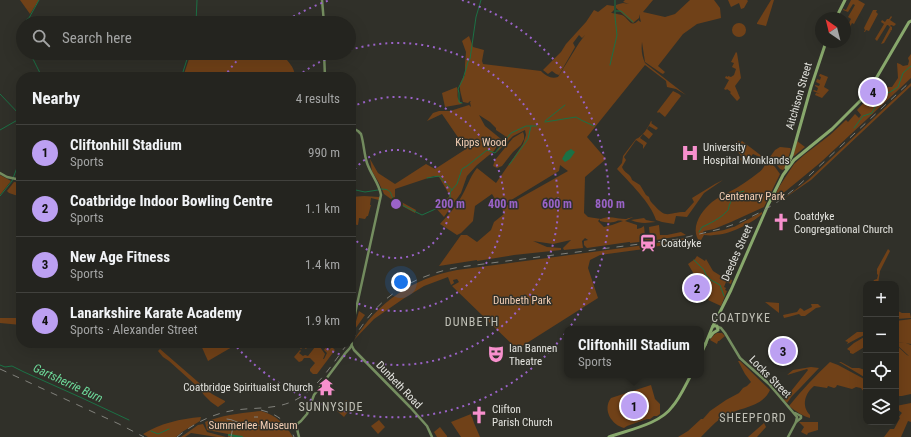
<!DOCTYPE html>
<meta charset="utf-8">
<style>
body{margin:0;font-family:"Roboto Condensed",sans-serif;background:#2c2c28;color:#f1f3f6}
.controls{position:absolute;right:12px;bottom:12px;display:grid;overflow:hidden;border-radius:8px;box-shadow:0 4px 16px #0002}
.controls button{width:36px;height:36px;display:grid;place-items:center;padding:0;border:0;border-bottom:1px solid #41413d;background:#24241f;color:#f1f3f6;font:20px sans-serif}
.compass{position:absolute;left:815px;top:12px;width:36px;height:36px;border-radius:50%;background:#24241f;box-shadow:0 4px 16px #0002;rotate:325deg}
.you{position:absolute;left:401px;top:282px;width:14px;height:14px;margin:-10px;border:3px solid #fff;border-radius:50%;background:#1a73e8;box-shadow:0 0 0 6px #1a73e833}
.badge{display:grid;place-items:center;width:26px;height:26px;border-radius:50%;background:#bca0f2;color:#111;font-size:13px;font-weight:700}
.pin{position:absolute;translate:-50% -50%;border:2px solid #fff;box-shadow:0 1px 4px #0006}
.popup{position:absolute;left:564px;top:326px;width:140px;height:52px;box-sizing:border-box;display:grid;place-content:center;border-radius:8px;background:#24241f;filter:drop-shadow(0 1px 3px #0005);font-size:13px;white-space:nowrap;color:#a3a4a4}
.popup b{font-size:15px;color:#f1f3f6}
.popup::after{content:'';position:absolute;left:50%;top:100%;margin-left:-8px;border:8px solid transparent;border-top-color:#24241f}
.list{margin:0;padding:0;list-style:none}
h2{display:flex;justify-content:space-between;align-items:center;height:52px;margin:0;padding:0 16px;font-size:17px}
h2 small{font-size:13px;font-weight:400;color:#a3a4a4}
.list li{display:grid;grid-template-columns:26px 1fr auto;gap:12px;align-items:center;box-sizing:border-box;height:56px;padding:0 16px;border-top:1px solid #41413d}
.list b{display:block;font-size:15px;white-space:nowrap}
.list p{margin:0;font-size:13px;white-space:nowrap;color:#a3a4a4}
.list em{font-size:13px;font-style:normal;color:#a3a4a4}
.icon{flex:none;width:22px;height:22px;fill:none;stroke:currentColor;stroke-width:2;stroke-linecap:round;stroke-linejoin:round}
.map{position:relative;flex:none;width:911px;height:437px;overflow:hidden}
.search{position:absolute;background:#24241f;box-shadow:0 4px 16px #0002;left:16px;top:16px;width:340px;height:44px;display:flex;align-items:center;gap:10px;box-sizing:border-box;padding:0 14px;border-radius:22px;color:#a3a4a4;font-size:15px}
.panel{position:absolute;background:#24241f;box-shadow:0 4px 16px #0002;left:16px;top:72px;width:340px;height:276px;border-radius:16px}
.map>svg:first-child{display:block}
</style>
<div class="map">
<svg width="911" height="437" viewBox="0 0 911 437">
<rect width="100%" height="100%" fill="#303029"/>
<!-- green -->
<g fill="#704118" fill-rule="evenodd">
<polygon points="20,0 39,0 30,14"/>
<path d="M 625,0 L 653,0 L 643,12 L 665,17 L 675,14 L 690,0 L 714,0 L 720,8 L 721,18 L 697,24 L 683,34 L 658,66 L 665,72 L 663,74 L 661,73 L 645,62 L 642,42 C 641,51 642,56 645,63 L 686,95 L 676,89 L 667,87 L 666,81 L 645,65 L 587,137 L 606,159 L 585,177 L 584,213 L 588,217 L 601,219 C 609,215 617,219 626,219 C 626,219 632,217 633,217 L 625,221 L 637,225 L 637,229 L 641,228 L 644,226 L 645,236 L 648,236 L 648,238 L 650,237 L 649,227 L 659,225 L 660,235 L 667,235 L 681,232 L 686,235 L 650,241 L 649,240 L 648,241 L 630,243 L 630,242 L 629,242 L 587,248 L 584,245 L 584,241 L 588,240 L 585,238 L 582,241 L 583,248 L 564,250 L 563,248 L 571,240 L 553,244 L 533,241 L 547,247 L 561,248 L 561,250 L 514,255 L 477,261 L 477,260 L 439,266 L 461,235 L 467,235 L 477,242 L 491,230 L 494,222 L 504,214 L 502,208 L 568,171 L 560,165 L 559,171 L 500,207 L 492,194 L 475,206 L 473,221 L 461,233 L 457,235 L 440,224 C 447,216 455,208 460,199 C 467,188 469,178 477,168 L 496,183 L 523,144 L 526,135 L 525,130 L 513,136 L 496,153 L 505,136 L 496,130 L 496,128 L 490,122 L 479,115 L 485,126 L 501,139 L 494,151 L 477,165 L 467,176 L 461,193 L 444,217 L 435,207 L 449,197 L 449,194 L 439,177 L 434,176 L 395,189 L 395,197 L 396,199 L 416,210 L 415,213 L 395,202 L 384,194 L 379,183 L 372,171 L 370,159 L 378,173 L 395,184 L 426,164 L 435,169 L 466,149 L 442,114 L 427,121 L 433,113 L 439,111 L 450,111 L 469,105 L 471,107 L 470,102 L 471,102 L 470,101 L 468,103 L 463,102 C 460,90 457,85 465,75 L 465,65 L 466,52 L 462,41 L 469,36 L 473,47 L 484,50 L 482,61 L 483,64 L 541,71 C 546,76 551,79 558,77 L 579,43 L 585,35 L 582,38 L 579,35 L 573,43 L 575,47 L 559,75 L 556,74 L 552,71 L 548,74 L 543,70 L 561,52 L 566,44 L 586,22 L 594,10 L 598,12 L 607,5 L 614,6 L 614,10 L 611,13 L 612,13 C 615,14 619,14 622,15 C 629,18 630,29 639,20 L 639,21 L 641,22 L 639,14 L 639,18 L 633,23 L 616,8 L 616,5 L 619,4 L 623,3 L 629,4 L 623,2 ZM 600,219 L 600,221 C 603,222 610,223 614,222 C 618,221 617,220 623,221 L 612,225 L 604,227 L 598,221 Z"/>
<polygon points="728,0 747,0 748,1 744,8 741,9 739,3 731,7"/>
<polygon points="771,0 774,0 766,26 757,24 757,23"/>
<polygon points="851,0 858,0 865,4 855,22 854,24 852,23 850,27 848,25 851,19 848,17 855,5 853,4 848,12 843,10 843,9 846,10"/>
<polygon points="873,10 877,10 876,12 878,14 869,31 866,30 865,32 864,32 865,30 864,28"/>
<polygon points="891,16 892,17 890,20 896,24 894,26 891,25 890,26 892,27 892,30 890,31 891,31 884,43 881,44 890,27 888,25 887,25 877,41 875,39 884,24 881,22 882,20 885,22 887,19 889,19"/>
<circle cx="739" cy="30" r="7"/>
<polygon points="736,52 737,53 741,78 735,86 740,98 737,101 730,93 731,92 727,89 726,90 724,89 729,80 725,78 726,76 728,77 728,76 731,77 734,75 736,69 732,67 734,63 731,62"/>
<path d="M 191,53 L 223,53 L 253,59 L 254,53 L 280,53 C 287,60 295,67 295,77 L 181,77 L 184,74 Z"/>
<path d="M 911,54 L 911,78 L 821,162 C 805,175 789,189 772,202 L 779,187 L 794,164 L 804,155 L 830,135 L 846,120 L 848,122 L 855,114 L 859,118 L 861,115 L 857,110 L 869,97 L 872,97 L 873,95 L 877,97 L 876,96 L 882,88 L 879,85 L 880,84 L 880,83 L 887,87 L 892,87 L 898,78 L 897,63 L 900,64 L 903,66 L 908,65 L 909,61 L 908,58 Z"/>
<polygon points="818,73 828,77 824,87 829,90 822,98 815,95 816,93 820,94 813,91 814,90 817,91 818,88 815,86 815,85 819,86 820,84 816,82 817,79 820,80 821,77 819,76 820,74"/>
<polygon points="911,83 911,86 811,180 782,200 808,180"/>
<path d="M 457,87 C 459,95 455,97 462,104 L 445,107 L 442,93 Z"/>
<polygon points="673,91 679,94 681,96 665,117 659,112 658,113 657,112"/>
<path d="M 651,121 L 652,122 L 651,123 L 658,128 L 656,130 L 649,126 L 647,129 L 653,134 L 649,139 L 643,134 L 640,138 L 647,143 L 643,149 L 643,145 L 636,140 L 624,157 L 626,160 L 622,167 C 624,173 631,174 632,180 L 640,185 L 646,195 L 649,197 C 650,201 651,202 654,205 C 667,220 668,212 685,212 L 694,202 L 692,198 L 715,184 L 723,180 L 704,193 L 687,217 L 676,216 L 674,224 L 662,222 L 656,220 C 651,203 629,182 617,169 L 622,163 L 623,156 L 636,139 C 642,137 648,128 651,121 Z"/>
<polygon points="523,132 524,135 524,139 521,145 513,152 502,166 497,168 493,166 495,160 513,138"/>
<polygon points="739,141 740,143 742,141 763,157 763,161 761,161 762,158 753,154 744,165 740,159 742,157 733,145"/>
<polygon points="797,141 805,147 794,156 793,156"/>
<polygon points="780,147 790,148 791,149 785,168 783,170 780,169 770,157 775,150"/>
<path d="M 767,161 L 769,161 L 775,167 L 780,174 L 764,207 L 731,222 L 714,229 L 704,231 L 703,232 L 703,234 L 724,230 L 733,227 L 734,227 L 762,212 L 762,214 C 751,224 728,235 714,235 C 711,236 707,235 704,235 L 700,242 C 689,229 701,211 712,202 C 717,198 723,195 729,192 C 739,187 749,180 758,173 C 763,169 764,167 767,161 Z"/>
<polygon points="0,175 11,181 0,195"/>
<polygon points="14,182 21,183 21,197 9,193 7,191"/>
<polygon points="364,196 379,197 379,200 371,198 370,205 371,205 368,216 367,216 365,219 359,218 358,225 351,224 351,197"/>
<path d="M 644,218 L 646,220 L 656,222 C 647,223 640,224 631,220 Z"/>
<polygon points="685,238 685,241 683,242 653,247 652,244"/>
<path d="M 645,245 L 644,249 L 600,255 L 590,260 L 588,268 L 598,298 L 519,348 L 516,348 L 452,286 L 459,282 L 457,279 L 453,280 L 454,283 L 451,285 L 448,277 L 424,286 L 403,299 L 374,319 L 354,340 C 378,302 413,278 457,270 Z"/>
<polygon points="888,249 890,251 880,271 878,284 872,284 874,280 877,279 878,275 877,274 877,269"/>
<polygon points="697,256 705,261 706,259 713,271 721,276 721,277 724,278 725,277 732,280 731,284 726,282 724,287 726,288 725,290 727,291 721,306 708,300 710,296 704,280 698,281 688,264 695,259"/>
<polygon points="765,302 779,303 779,313"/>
<path d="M 811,304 L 818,304 L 821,307 L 816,308 L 805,316 L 801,316 L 799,314 C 794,315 790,317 784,318 L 783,315 L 797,312 L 800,308 L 802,309 L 804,311 L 812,307 Z"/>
<polygon points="896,310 902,313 910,313 911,318 896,319"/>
<polygon points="359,311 365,315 353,332"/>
<polygon points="0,318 21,318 21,325 0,323"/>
<polygon points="911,319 911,344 896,342 896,321"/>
<polygon points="866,329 866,334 847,344 848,342 845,341 857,332 863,332"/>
<polygon points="717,333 722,333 725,336 719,341 718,341 717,344 710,340 714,335"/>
<polygon points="866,336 866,346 853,354 850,353 850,351 847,349 854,343"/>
<polygon points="896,342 906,343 911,345 911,394 902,396 896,396 896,345 907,355 909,356 896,344"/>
<polygon points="200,343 239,343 208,361"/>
<polygon points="296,343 324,343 320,347 325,354 323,359 324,359 327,353 324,350 326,347 329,350 332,347 335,350 317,374 313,374 310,371 310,369 315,363 310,358 304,358 302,361 299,362 294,357 300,350 301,351 299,353 303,356 305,355 308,356 315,347 311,343 306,349 303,347 301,349 296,344"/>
<polygon points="160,349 212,394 225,401 225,402 218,407 211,402 204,395 199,388 169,361 163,357 158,351"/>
<path d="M 738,361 L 740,361 L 770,390 C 762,408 739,407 724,416 C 717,420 707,431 701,437 L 678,437 L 688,431 L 701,419 L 703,419 L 710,411 L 726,400 L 739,393 L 743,388 L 747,386 L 751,382 L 745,374 Z"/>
<path d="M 830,362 L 838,365 L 866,380 L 866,394 L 865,396 L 864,392 L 861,388 L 856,387 L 852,389 L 837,385 L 836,387 L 834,388 L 828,386 L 827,388 L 814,386 C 805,393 801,406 810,415 L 810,418 C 804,417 794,410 789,406 C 802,390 815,376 830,362 Z"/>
<polygon points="839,362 841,362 852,368 859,368 865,370 866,369 866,378"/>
<polygon points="811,367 819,368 801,387 792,396 787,403 784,400 808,370 807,369 787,375 793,370"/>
<path d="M 651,385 L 655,399 L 660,404 L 660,414 L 657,416 L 654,416 L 650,419 L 647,419 L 627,426 L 624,428 C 612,425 602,410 611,398 Z"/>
<polygon points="346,400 353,405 344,417 337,411"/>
<polygon points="911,403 911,422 908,421 901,437 884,437 890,429 894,429 900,418 899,417 901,414 902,413 896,408 896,406"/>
<path d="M 261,411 C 276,415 285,424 293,437 L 228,437 L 228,434 L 207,430 L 205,422 C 223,415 241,413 261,411 Z"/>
<polygon points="471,414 474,423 480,437 461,437 451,422"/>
<path d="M 201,417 L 200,421 L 182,432 L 176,437 L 148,437 L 143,434 C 161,423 180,419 201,417 Z"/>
<polygon points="379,420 385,427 378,434 371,426"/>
<polygon points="799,422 818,422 818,430 808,433 807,435 801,432 804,427"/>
<polygon points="764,423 766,427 757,437 748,437"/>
<polygon points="203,424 207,432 226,437 217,437 191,433 185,437 181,437 198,425"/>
<polygon points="440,427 447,436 447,437 437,437 434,432"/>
</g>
<!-- water -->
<polygon fill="#1b7145" points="571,149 575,152 570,159 565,162 562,159 566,152"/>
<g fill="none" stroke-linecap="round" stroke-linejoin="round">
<!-- stream -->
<g stroke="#1b7145" stroke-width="1">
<polyline points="616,11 621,11 633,22"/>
<polyline points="25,23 26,20 29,18 39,0"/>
<polyline points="196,23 197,0"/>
<polyline points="30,53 42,77"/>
<polyline points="610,65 617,35 615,17 615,0"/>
<polyline points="180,77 182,75 189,53"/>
<polyline points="0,94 21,116"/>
<polyline points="462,103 459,102 459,93 458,89 463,79 468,62 470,59 476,17 481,0"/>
<polyline points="545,121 565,105"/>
<polyline points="545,122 576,117 581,120 594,126"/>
<polyline points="854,128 863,116 872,113 877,103 880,101 882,95 890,92 898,87 903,73 911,66"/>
<polyline points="0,130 21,118"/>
<polyline points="509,165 528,139 531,126"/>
<polyline points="427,178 439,176 452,190"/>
<polyline points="351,189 365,192 378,190"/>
<path d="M 381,189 C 394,189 389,195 395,201 C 399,204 416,212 422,215 L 440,207 L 450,198 L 450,192 L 457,184 L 462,169 L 467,166 L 487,150 L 495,153 L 511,133 L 526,126 L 537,126"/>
<polyline points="0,196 12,181 21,157"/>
<path d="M 699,232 L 702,227 C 709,224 721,218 726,212 C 728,211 729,208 729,206 C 734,195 732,195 744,191"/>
<polyline points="694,260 704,270 706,275 711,280 720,285 724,296"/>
<polyline points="0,365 5,367 12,366 24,372 82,398 129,420"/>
<polyline points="151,431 158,434 169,429"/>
</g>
<!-- canal -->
<polyline stroke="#1b7145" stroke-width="2" points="229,435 242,437"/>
<!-- secondary -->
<g stroke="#758e60" stroke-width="2.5">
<polyline points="322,0 324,23"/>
<polyline points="324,53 325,77"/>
<path d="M 351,127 L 358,131 L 361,134 C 364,144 364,154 367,163 C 371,175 379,183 381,195 L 353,323 L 351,329"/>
<polyline points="0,173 7,177 21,180"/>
<polyline points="718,327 721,328 725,333 740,358 769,384 797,417 796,422 788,437"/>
<polyline points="352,346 354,350 410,407 427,426 432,437"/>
<polyline points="795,413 801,416 801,418 796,422"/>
<path d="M 299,437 L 296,425 L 301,421 L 307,414 L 314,395 L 344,355 C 347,350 354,347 351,341"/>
</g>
<!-- primary -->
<g stroke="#88a86c" stroke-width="3">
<polyline points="836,18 845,0"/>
<polyline points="786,168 792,155 811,87 826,42"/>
<polyline points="710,337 713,333 718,330 717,326 713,326"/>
<polyline points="705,345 712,328 731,290 768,205 783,175 794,160 832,129 867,94 909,22 911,21"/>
<polyline points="701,354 706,343"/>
<path d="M 609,437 C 628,430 660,424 672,407 C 680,398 685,386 691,375"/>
</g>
<!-- tram -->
<g stroke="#81817b" stroke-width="1">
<path d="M 227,419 C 233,419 236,423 242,423"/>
<path d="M 231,437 C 232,433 232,427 236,425 C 243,420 254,425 262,426 C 267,426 271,425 275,425"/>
</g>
<!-- rail -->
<g stroke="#81817b" stroke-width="1" stroke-dasharray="7 7" stroke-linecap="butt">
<path d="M 351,341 C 358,332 364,322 371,314 C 394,287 426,273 460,267 L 679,239 L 720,229 L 738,223 L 763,211 L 782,199 L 798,186 L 911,81"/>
<polyline points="0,369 119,424 144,437"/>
<path d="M 261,410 C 277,414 288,422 294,437"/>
<polyline points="254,417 258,417"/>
<path d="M 177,437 C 194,423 214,413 236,410 C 258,407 279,410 299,398 C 320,385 333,363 348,343"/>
</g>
</g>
<!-- distance rings -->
<g fill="none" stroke="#9a63c8" stroke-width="2" stroke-dasharray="2 4">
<path d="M351 174A54 54 0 1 1 351 234"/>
<path d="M352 107A107 107 0 1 1 352 301"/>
<path d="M298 76A161 161 0 0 1 340 53M350 50A161 161 0 1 1 316 343"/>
<path d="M224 77A214 214 0 0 1 243 54M283 23A214 214 0 0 1 330 0M462 0A214 214 0 1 1 234 344"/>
</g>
<!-- icons -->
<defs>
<g id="hospital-bare" transform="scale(1.38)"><path d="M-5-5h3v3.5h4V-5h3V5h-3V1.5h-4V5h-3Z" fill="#f790cd" stroke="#303029" stroke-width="2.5" paint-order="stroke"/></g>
<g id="church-bare" transform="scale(1.38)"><path d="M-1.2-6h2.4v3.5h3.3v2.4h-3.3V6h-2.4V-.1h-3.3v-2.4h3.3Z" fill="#f790cd" stroke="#303029" stroke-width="2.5" paint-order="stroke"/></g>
<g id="station-bare" transform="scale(1.38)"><path d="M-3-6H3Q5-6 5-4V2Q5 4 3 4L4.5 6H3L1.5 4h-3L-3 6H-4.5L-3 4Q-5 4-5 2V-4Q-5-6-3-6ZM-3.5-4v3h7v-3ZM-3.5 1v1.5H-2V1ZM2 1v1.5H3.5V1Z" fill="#f790cd" stroke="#303029" stroke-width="2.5" paint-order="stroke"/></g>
<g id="theatre-bare" transform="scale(1.38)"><path d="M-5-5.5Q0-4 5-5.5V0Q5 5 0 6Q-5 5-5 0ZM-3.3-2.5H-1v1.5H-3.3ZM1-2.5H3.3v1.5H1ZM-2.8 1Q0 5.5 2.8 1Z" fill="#f790cd" stroke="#303029" stroke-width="2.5" paint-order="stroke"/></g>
<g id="temple-bare" transform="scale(1.38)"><path d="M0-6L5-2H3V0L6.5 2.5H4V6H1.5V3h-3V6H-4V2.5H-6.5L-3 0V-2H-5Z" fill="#f790cd" stroke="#303029" stroke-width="2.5" paint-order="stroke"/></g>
</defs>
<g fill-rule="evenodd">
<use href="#hospital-bare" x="690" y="153"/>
<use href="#church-bare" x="781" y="222"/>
<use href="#station-bare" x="648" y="243"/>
<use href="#theatre-bare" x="496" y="354"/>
<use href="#temple-bare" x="326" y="387"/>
<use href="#church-bare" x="479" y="415"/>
</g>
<g text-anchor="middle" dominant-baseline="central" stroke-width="3" stroke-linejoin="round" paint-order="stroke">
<!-- street labels -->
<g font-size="11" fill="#e3e3de" stroke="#303029">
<text transform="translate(799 96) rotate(-74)">Aitchison Street</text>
<text transform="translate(737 253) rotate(-66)">Deedes Street</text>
<text transform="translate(770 377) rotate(45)">Locks Street</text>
<text transform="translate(399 385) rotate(46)">Dunbeth Road</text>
</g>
<!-- park labels -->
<g font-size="11" fill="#f3ceb4" stroke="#303029">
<text x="481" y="142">Kipps Wood</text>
<text x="752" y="196">Centenary Park</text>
<text x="522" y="300">Dunbeth Park</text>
<text x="253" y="425">Summerlee Museum</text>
</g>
<!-- poi labels -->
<g font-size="11" fill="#e3e3de" stroke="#303029" text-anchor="start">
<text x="703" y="147">University<tspan x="703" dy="13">Hospital Monklands</tspan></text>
<text x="794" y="216">Coatdyke<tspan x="794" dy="13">Congregational Church</tspan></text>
<text x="661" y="243">Coatdyke</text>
<text x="509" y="348">Ian Bannen<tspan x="509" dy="13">Theatre</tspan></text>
<text x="313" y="387" text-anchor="end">Coatbridge Spiritualist Church</text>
<text x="492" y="409">Clifton<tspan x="492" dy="13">Parish Church</tspan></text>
</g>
<!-- neighbourhood labels -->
<g font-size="12" letter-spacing="1" fill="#c0c0b6" stroke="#303029">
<text x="741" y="318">COATDYKE</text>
<text x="472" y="322">DUNBETH</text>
<text x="331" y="407">SUNNYSIDE</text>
<text x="753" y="418">SHEEPFORD</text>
</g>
<!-- water labels -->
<g font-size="12" font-style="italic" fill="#6dda9a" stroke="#303029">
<text transform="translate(68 383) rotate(25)">Gartsherrie Burn</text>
</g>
</g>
<circle cx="396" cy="204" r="6" fill="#9a63c8" stroke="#303029" stroke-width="2"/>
<g font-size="12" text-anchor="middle" font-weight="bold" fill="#9a63c8" stroke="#303029" stroke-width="3" stroke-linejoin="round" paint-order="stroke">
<text x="450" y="208">200 m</text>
<text x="503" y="208">400 m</text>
<text x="557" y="208">600 m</text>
<text x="610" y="208">800 m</text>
</g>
</svg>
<div class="controls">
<button>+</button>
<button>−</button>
<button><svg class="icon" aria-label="locate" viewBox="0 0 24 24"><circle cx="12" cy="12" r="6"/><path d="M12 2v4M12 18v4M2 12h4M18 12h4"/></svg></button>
<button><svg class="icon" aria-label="layers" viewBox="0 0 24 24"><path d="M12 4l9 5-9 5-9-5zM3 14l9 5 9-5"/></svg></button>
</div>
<svg class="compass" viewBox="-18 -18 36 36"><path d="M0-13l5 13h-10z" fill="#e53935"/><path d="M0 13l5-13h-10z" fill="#a3a4a4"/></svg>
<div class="you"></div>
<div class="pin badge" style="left:634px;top:406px">1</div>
<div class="popup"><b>Cliftonhill Stadium</b>Sports</div>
<div class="pin badge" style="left:697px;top:288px">2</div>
<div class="pin badge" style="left:783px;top:351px">3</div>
<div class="pin badge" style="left:873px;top:92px">4</div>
<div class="search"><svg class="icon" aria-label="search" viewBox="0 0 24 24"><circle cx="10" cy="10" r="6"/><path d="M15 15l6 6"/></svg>Search here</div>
<section class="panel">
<h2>Nearby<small>4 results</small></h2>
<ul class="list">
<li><span class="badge">1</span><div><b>Cliftonhill Stadium</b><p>Sports</p></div><em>990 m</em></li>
<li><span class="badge">2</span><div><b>Coatbridge Indoor Bowling Centre</b><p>Sports</p></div><em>1.1 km</em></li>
<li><span class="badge">3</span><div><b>New Age Fitness</b><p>Sports</p></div><em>1.4 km</em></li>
<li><span class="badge">4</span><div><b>Lanarkshire Karate Academy</b><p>Sports · Alexander Street</p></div><em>1.9 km</em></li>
</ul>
</section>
</div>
